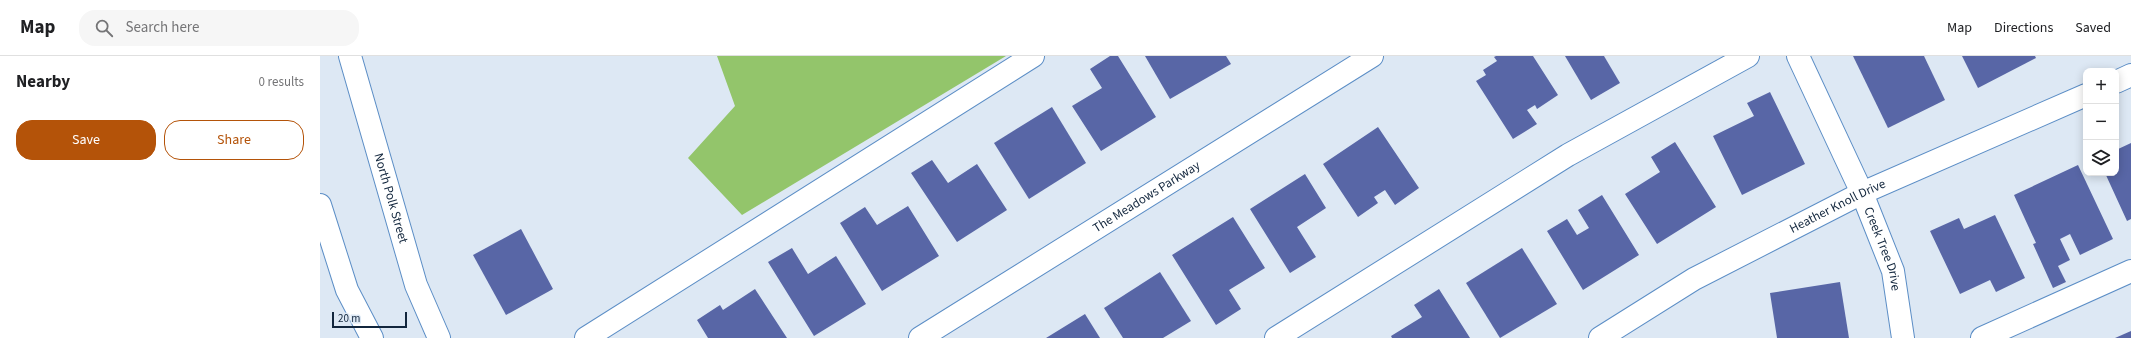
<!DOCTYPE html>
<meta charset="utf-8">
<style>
body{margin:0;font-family:"Source Sans 3",sans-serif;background:#f6f6f6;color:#202124}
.controls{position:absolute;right:12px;top:12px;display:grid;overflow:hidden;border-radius:8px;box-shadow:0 2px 10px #0003}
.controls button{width:36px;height:36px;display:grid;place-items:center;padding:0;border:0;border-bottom:1px solid #e0e0e0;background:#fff;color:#202124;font:20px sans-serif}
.scale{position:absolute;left:12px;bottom:10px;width:75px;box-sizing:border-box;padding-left:4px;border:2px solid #12263d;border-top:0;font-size:11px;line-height:14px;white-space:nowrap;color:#12263d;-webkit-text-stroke:3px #dde8f4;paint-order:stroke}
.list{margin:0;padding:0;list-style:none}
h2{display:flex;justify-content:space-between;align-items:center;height:52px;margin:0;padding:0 16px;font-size:17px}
h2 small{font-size:13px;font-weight:400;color:#757577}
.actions{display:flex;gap:8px;padding:12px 16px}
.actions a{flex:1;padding:9px 0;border:1px solid #b45309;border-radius:16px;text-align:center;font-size:14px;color:#b45309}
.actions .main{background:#b45309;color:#fff}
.icon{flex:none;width:22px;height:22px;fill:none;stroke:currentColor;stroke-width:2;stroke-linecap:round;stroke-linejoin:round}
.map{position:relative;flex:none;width:1811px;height:282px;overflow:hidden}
header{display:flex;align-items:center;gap:24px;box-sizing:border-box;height:56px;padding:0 20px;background:#fff;border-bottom:1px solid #e0e0e0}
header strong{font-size:19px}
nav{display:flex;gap:22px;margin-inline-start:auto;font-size:14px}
.search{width:280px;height:36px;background:#f6f6f6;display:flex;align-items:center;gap:10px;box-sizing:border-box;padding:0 14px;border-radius:16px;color:#757577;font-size:15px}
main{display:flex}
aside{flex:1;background:#fff}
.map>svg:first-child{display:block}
</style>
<header>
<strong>Map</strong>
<div class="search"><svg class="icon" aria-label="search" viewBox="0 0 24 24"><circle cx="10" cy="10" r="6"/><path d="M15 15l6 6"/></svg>Search here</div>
<nav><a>Map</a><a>Directions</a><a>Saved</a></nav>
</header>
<main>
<aside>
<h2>Nearby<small>0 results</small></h2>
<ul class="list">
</ul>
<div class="actions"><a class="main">Save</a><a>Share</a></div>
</aside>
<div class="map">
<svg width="1811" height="282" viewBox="0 0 1811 282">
<rect width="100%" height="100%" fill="#dde8f4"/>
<!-- forest -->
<polygon fill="#93c56b" points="397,0 686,0 422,159 368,102 415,50"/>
<!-- building -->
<g fill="#5866a6">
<polygon points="790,0 798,0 836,61 781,95 752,50 782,32 770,13"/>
<polygon points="825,0 906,0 911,8 850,43"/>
<polygon points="1176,0 1213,0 1238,39 1217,53 1215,49 1207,54 1217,68 1193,83 1156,25 1166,19 1163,14 1177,5 1174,1"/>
<polygon points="1245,0 1284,0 1300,27 1271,44"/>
<polygon points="1533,0 1604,0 1625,44 1568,72"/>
<polygon points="1642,0 1715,0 1716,2 1658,32"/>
<polygon points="1450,36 1485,108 1422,139 1393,80 1434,60 1427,47"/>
<polygon points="732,51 766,107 709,143 674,87"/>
<polygon points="1058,71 1099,132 1075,149 1065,134 1054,141 1058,147 1038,161 1003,108"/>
<polygon points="1355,86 1396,151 1337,188 1305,138 1340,116 1331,101"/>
<polygon points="1811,87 1811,163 1807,165 1785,117 1796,117 1796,94"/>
<polygon points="612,104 628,127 657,108 687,154 637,186 591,117"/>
<polygon points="1758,109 1793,183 1760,199 1750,178 1740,183 1750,204 1738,210 1746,226 1733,232 1713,188 1716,187 1694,139"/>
<polygon points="985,118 1006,152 977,171 996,201 970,217 930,153"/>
<polygon points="1282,139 1319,199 1263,234 1227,175 1247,163 1257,179 1269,172 1258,154"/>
<polygon points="588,150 619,200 562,235 520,167 545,151 557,169"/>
<polygon points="1675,159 1705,222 1676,236 1670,224 1640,238 1610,175 1639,162 1644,173"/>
<polygon points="913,161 945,212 909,234 921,253 896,269 852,199"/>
<polygon points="201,173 233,233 186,259 153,199"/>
<polygon points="472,192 488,218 516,200 546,248 494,280 448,206"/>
<polygon points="1202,192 1237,248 1180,282 1146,227"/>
<polygon points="840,216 871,265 843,282 803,282 784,252"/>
<polygon points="1520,226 1529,282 1457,282 1450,237"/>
<polygon points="435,233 467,282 388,282 377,264 400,249 403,254"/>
<polygon points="1119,233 1150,282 1072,282 1071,280 1102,261 1094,249"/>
<polygon points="765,258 780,282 726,282"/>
<polygon points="1811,275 1811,282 1795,282"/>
</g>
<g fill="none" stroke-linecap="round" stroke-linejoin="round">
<!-- minor casing -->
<g stroke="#5c8ec6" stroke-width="24">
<g id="minor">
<path id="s1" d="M 1478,0 L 1542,137 L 1573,215 L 1583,282"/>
<polyline points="1796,26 1811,19"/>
<polyline points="266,282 713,0"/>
<path id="s2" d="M 600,282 L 1052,0"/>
<polyline points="956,282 1248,99 1428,0"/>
<path id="s3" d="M 1280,282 L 1374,223 L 1542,137 L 1766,39"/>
<polyline points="1662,282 1811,215"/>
</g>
</g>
<!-- major casing -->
<g stroke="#5c8ec6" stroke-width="24">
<g id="major">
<path id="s4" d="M 30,0 L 96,229 L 119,282"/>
<polyline points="0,149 27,234 52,282"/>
</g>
</g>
<!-- minor -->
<use href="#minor" stroke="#fff" stroke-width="22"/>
<!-- major -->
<use href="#major" stroke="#fff" stroke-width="22"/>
</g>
<g text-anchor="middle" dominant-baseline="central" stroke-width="4" stroke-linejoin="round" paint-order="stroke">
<!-- street labels -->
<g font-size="13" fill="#12263d" stroke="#dde8f4">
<text stroke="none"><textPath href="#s2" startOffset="267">The Meadows Parkway</textPath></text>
<text stroke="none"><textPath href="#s4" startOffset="148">North Polk Street</textPath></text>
<text stroke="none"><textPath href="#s3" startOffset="272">Heather Knoll Drive</textPath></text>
<text stroke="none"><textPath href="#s1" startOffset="211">Creek Tree Drive</textPath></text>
</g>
</g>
</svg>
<div class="controls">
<button>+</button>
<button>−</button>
<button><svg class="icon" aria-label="layers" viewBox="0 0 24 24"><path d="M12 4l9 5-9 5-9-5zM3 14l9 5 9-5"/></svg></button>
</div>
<div class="scale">20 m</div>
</div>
</main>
